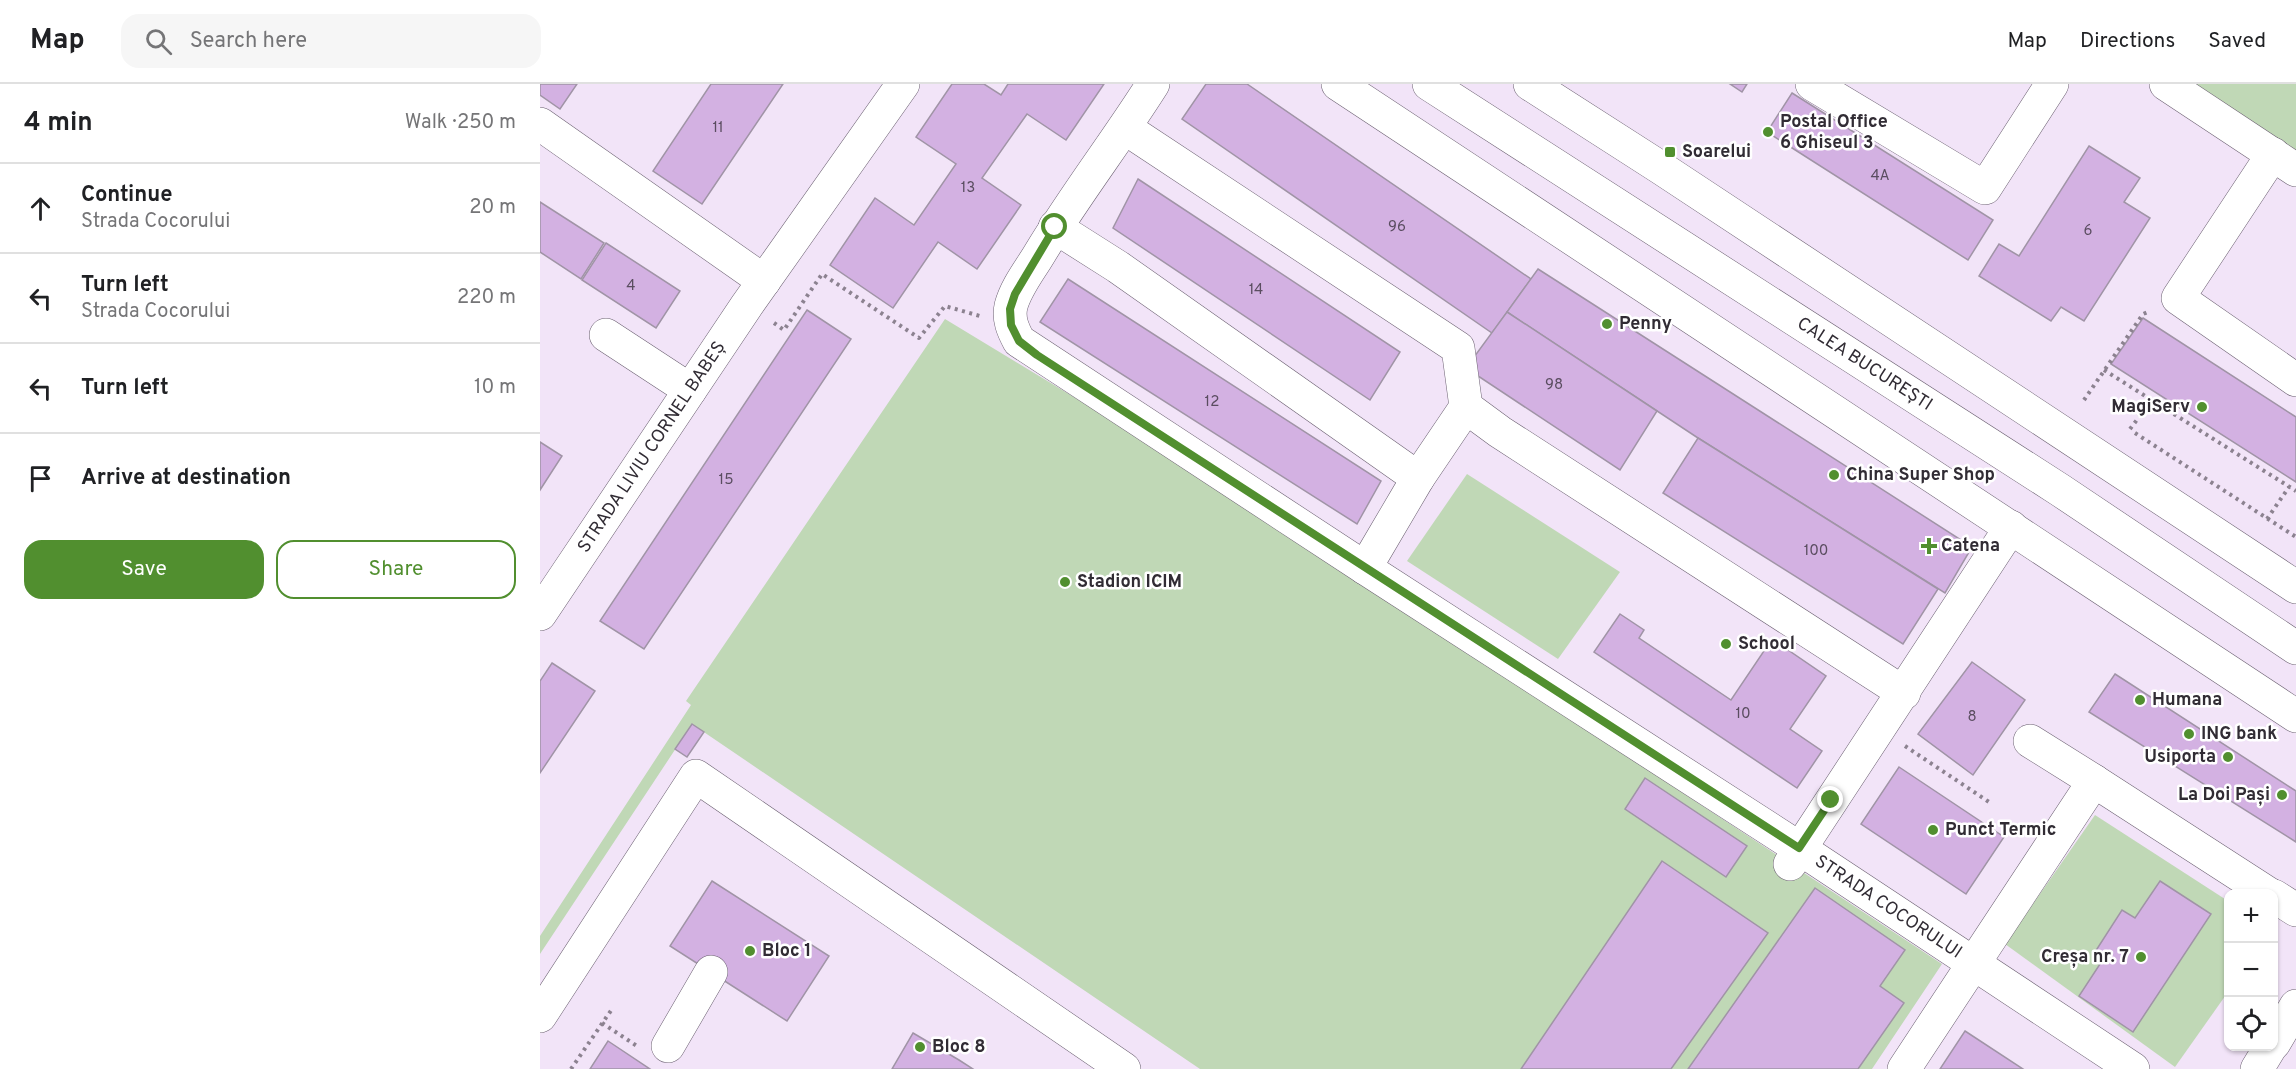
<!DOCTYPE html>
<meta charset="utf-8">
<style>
body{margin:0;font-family:Overpass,sans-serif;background:#f6f6f6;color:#202124}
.controls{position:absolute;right:18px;bottom:18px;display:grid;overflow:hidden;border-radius:12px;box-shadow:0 2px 4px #0004}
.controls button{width:54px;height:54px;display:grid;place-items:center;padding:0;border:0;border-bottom:2px solid #e0e0e0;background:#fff;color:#202124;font:30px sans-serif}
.stop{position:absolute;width:18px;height:18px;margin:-14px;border:4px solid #518f2f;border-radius:50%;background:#fff}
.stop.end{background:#518f2f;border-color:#fff;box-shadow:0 2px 6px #0008}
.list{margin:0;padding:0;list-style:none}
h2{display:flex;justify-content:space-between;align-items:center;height:78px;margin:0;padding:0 24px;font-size:26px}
h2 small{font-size:20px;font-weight:400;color:#757577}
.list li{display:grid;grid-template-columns:39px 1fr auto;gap:18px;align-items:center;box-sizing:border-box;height:90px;padding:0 24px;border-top:2px solid #e0e0e0}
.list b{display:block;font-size:22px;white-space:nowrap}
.list p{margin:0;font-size:20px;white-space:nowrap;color:#757577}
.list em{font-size:20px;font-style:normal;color:#757577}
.actions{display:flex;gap:12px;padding:18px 24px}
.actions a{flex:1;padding:14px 0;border:2px solid #518f2f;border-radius:18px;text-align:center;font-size:21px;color:#518f2f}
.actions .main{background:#518f2f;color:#fff}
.icon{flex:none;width:33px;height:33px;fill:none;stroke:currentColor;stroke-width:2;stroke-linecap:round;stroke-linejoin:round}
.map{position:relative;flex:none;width:1756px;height:985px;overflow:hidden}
header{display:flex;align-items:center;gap:36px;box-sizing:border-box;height:84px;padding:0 30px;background:#fff;border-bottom:2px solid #e0e0e0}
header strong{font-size:28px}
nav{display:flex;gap:33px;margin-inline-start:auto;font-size:21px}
.search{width:420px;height:54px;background:#f6f6f6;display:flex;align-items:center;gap:15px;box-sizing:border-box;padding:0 21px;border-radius:18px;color:#757577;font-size:22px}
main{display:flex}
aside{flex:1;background:#fff}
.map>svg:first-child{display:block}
</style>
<header>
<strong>Map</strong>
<div class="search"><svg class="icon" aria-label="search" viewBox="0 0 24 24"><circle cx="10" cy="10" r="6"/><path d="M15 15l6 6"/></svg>Search here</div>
<nav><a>Map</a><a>Directions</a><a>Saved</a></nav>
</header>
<main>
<aside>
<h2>4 min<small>Walk · 250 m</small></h2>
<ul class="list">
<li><svg class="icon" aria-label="ahead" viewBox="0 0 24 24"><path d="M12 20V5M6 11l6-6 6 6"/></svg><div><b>Continue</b><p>Strada Cocorului</p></div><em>20 m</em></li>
<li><svg class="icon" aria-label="left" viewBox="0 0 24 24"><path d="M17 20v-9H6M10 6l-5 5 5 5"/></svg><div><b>Turn left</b><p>Strada Cocorului</p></div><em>220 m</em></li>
<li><svg class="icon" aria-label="left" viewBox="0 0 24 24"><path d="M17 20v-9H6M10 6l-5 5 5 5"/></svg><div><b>Turn left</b></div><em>10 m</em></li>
<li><svg class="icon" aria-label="arrive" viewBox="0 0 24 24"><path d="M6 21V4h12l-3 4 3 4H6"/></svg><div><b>Arrive at destination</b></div></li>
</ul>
<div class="actions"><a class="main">Save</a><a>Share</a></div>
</aside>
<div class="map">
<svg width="1756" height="985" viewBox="0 0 1756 985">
<rect width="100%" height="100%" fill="#f2e4f8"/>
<!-- green -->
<g fill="#c0d8b6">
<polygon points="1651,0 1756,0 1756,71"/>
<polygon points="405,235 643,379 1402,880 1332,985 660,985 152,640 0,870 0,852 151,621 146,617"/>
<polygon points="927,390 1080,488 1018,575 867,477"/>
<polygon points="1555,731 1688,817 1688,908 1635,983 1465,860"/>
</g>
<!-- building -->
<g fill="#d3b1e2" stroke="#a094a6" stroke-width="1.5">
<polygon points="0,0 37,0 20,25 0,11"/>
<polygon points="171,0 243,0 162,120 113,87"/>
<polygon points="412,0 444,0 461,11 468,0 564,0 526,56 487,30 442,94 481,121 437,185 398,158 353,224 290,181 335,114 374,141 416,80 376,53"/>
<polygon points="666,0 707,0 991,195 952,249 642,35"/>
<polygon points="1190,0 1207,0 1202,8"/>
<polygon points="1252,9 1453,136 1428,176 1227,48"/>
<polygon points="1549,62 1600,94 1584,118 1610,134 1544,237 1521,223 1511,237 1439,192 1459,160 1479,172"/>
<polygon points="598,95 860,268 830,316 573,144"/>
<polygon points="0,118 64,159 41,195 0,168"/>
<polygon points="66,159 140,207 116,244 42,196"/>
<polygon points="998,185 1432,463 1405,509 1158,354 967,228"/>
<polygon points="528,195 841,397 817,440 500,238"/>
<polygon points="267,226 311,255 104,565 60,537"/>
<polygon points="967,228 1117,327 1080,386 926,284"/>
<polygon points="1603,234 1756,333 1756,398 1571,280"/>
<polygon points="1158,354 1398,505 1363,560 1123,409"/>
<polygon points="0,358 22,372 0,406"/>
<polygon points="1080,530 1104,546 1099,554 1191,616 1232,555 1286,592 1250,645 1282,667 1257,704 1054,568"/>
<polygon points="1432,578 1485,616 1433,691 1378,650"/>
<polygon points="12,579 55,607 0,689 0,597"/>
<polygon points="1575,590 1756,707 1756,758 1549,628"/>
<polygon points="152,640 164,648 147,673 135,665"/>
<polygon points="1359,683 1464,753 1426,810 1321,740"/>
<polygon points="1105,694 1207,762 1186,793 1085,725"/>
<polygon points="1122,777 1228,849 1131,985 981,985"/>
<polygon points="172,797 289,872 247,937 130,862"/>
<polygon points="1620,797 1671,830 1593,948 1539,912 1562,877 1555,868 1582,826 1595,834"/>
<polygon points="1275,804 1365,866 1340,902 1364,919 1318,985 1148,985"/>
<polygon points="1425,947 1483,985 1400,985"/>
<polygon points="373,949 419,976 433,985 352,985"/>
<polygon points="68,957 110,985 50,985"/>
</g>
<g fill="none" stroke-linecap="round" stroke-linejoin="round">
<!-- minor casing -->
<g stroke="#6c6172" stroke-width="34">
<g id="minor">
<path id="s1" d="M 613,0 C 577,57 535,111 500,169 C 490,186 476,203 471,222 C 468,235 473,246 479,257 L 825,484 L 1259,764 L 1593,985"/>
<polyline points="798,0 1756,632"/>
<polyline points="1272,0 1445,104 1512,0"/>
<polyline points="1626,0 1756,86"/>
<polyline points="0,40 224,197"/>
<polyline points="585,44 918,264 926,323 878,394 825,484"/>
<polyline points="1733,70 1638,214 1756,296"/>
<polyline points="515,143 578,183 878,394"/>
<polyline points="66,251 150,306"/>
<polyline points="926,323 960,348 1364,609"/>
<path id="s2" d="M 0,530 L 207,221 L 363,0"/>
<polyline points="1490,657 1554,697"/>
<polyline points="1250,780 1471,443"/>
<polyline points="1734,812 1756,826"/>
<polyline points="0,932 156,692 584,985"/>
<polyline points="1734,959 1756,922"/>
<polyline points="128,962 171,888"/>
<polyline points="1364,985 1554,697 1729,810"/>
<polyline points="1717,985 1731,962"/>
</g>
</g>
<!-- major casing -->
<g stroke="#6c6172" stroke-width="34">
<g id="major">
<path id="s3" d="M 889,0 L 1520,406 L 1756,564"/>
<polyline points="990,0 1121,84 1756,503"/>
</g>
</g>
<!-- path -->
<g stroke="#8c8290" stroke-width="4" stroke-dasharray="3 4.5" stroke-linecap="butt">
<polyline points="234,239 244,246 282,190 379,254 405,222 440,232"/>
<polyline points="1564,286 1756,407"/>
<polyline points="1544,316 1603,230 1610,227"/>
<polyline points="1590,345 1612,316"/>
<polyline points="1595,349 1756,453"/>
<polyline points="1727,435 1749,403"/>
<polyline points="1365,662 1449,718"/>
<polyline points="62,939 97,962"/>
<polyline points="31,985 72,925"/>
</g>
<!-- minor -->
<use href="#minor" stroke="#fff" stroke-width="33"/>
<!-- major -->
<use href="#major" stroke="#fff" stroke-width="33"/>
</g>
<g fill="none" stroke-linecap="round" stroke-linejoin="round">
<!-- route -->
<polyline stroke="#518f2f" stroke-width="8" points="515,143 475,210 470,225 471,241 479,257 497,271 1259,764 1291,716"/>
</g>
<!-- markers -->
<g fill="#518f2f" stroke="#fff" stroke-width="2">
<circle cx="1228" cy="48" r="6"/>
<rect x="1124" y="62" width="12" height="12" rx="3"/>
<circle cx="1067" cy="240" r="6"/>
<circle cx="1662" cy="323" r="6"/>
<circle cx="1294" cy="391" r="6"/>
<path d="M1386 453h6v6h6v6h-6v6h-6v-6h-6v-6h6z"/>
<circle cx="525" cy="498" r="6"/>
<circle cx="1186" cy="560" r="6"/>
<circle cx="1600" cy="616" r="6"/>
<circle cx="1649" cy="650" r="6"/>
<circle cx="1688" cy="673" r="6"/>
<circle cx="1742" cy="711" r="6"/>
<circle cx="1393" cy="746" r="6"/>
<circle cx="210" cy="867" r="6"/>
<circle cx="1601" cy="873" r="6"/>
<circle cx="380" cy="963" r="6"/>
</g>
<g text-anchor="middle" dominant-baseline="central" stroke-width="5" stroke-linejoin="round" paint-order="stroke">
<!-- number labels -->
<g font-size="15" fill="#5a4d60">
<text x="178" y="44">11</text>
<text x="1340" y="92">4A</text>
<text x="428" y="104">13</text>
<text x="857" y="143">96</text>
<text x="1548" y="147">6</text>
<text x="91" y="202">4</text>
<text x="716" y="206">14</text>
<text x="1014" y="301">98</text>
<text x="672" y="318">12</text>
<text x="186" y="396">15</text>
<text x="1276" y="467">100</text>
<text x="1203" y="630">10</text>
<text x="1432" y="633">8</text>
</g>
<!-- poi labels -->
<g font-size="18" font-weight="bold" fill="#312c34" stroke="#fff" text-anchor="start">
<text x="1240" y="38">Postal Office<tspan x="1240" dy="21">6 Ghiseul 3</tspan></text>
<text x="1142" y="68">Soarelui</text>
<text x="1079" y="240">Penny</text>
<text x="1650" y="323" text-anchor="end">MagiServ</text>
<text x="1306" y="391">China Super Shop</text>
<text x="1401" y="462">Catena</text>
<text x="537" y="498">Stadion ICIM</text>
<text x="1198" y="560">School</text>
<text x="1612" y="616">Humana</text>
<text x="1661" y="650">ING bank</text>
<text x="1676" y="673" text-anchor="end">Usiporta</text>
<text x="1730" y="711" text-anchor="end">La Doi Pași</text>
<text x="1405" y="746">Punct Termic</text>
<text x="222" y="867">Bloc 1</text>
<text x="1589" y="873" text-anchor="end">Creșa nr. 7</text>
<text x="392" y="963">Bloc 8</text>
</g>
<!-- street labels -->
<g font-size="18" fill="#312c34" stroke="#fff">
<text stroke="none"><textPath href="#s3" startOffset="518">CALEA BUCUREȘTI</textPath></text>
<text stroke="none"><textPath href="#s2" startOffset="201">STRADA LIVIU CORNEL BABEȘ</textPath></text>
<text stroke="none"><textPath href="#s1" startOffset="1338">STRADA COCORULUI</textPath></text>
</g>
</g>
</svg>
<div class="controls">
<button>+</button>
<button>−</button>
<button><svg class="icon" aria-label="locate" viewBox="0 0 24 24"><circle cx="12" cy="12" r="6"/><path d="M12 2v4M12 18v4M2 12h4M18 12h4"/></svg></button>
</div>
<div class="stop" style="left:515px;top:143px"></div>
<div class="stop end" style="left:1291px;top:716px"></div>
</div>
</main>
